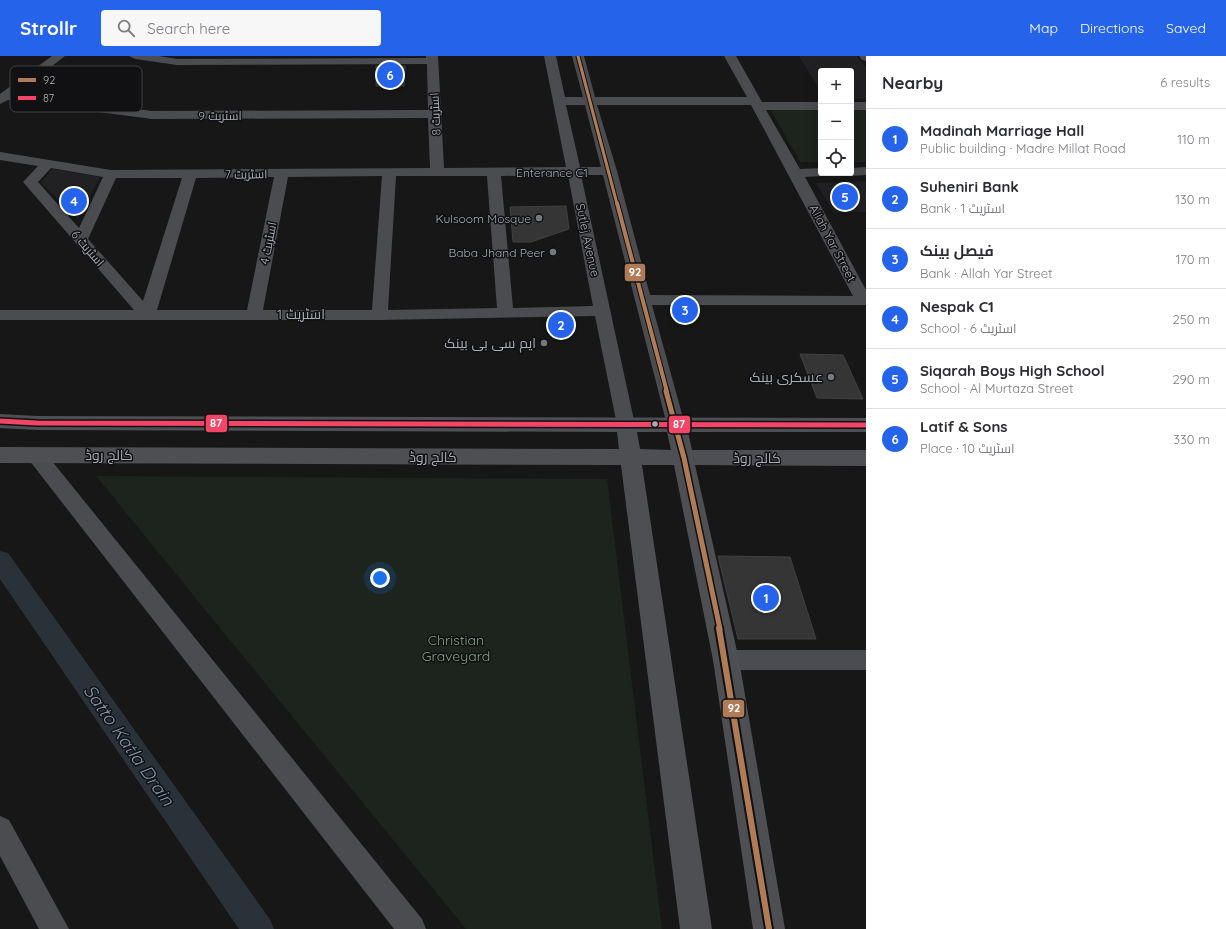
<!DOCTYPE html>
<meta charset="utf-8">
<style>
body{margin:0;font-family:Quicksand,Cairo,sans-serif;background:#f7f7f7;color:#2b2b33}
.controls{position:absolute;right:12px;top:12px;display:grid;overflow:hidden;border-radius:4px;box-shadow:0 4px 16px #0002}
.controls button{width:36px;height:36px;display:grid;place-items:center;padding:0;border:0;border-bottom:1px solid #e1e1e2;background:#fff;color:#2b2b33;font:20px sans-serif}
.you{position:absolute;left:380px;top:522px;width:14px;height:14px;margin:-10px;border:3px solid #fff;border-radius:50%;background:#1a73e8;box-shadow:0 0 0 6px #1a73e833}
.badge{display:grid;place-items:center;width:26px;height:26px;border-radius:50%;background:#2563eb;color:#fff;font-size:13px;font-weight:700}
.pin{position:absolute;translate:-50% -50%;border:2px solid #fff;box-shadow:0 1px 4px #0006}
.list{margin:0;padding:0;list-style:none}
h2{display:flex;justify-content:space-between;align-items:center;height:52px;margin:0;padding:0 16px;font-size:17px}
h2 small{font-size:13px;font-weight:400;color:#7c7c81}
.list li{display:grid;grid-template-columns:26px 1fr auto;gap:12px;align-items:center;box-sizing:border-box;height:60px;padding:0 16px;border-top:1px solid #e1e1e2}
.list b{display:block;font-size:15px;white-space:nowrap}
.list p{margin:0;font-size:13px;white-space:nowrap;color:#7c7c81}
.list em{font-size:13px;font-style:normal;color:#7c7c81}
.icon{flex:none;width:22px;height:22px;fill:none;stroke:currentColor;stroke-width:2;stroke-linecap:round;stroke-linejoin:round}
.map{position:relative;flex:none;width:866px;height:873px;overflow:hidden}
header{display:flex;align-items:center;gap:24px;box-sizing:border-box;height:56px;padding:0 20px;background:#2563eb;color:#fff}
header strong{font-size:19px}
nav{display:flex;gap:22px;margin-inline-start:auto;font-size:14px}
.search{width:280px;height:36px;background:#f7f7f7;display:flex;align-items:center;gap:10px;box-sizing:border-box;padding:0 14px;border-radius:4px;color:#7c7c81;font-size:15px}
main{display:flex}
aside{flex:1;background:#fff}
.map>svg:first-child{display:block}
</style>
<header>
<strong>Strollr</strong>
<div class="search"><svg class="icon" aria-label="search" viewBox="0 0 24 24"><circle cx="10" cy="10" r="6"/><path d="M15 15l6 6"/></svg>Search here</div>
<nav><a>Map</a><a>Directions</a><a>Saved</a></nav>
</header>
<main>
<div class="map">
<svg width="866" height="873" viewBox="0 0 866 873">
<rect width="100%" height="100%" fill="#171717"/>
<!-- built -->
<g fill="#212123">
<polygon points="799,0 857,0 866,12 866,43 851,43 851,15 821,15 821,36"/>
<polygon points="52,113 100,121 78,163 41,127"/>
<polygon points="866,125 866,156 834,157 816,127"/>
</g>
<!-- green -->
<g fill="#1d241e">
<polygon points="771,54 821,54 821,106 800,106"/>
<rect x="851" y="54" width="15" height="52"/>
<polygon points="96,420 607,423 662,873 466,873"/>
</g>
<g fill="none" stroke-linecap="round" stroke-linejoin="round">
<!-- canal -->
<polygon fill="#2a3239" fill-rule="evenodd" points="0,495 8,497 269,862 274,873 239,873 0,523"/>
</g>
<!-- building -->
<g fill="#353536" stroke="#3f4043">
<polygon points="376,10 405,10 404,30 376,30"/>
<polygon points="566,150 569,173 531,186 513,186 510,151"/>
<polygon points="800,298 843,299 863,343 817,342"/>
<polygon points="718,500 790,501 816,583 738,583"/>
</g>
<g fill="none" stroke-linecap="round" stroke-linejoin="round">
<!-- minor -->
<g fill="#4b4c50" fill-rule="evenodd">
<path d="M 52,0 L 65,0 L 16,38 L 152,55 L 428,54 L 427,8 L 177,9 L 135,3 L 129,0 L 159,0 L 177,3 L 426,2 L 426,0 L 438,0 L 444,112 L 566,111 L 544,0 L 556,0 L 565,41 L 583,41 L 572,0 L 584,0 L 595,41 L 747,41 L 724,0 L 736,0 L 762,46 L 821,46 L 821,54 L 766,54 L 800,113 L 821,112 L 821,117 L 827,117 L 821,120 L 805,121 L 866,234 L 866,249 L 652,249 L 685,369 L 683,374 L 676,376 L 669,374 L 667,369 L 603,119 L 581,119 L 635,369 L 633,374 L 626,376 L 619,374 L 617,369 L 595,260 L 380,264 L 0,264 L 0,254 L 134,254 L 23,126 L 38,110 L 0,104 L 0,96 L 111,114 L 430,112 L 428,62 L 152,63 L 8,44 L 0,48 L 0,38 ZM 566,49 L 585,49 L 601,111 L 580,111 ZM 597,49 L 751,49 L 853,240 L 650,239 L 617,115 ZM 51,112 L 103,121 L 79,172 L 38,126 ZM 568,119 L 593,250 L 513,252 L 501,120 ZM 382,120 L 372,254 L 263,254 L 288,121 ZM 396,120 L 487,120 L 497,252 L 388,254 ZM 274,121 L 247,254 L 157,254 L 196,122 ZM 116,122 L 182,122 L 143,245 L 88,183 Z"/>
<polygon points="859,0 866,0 866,5 862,4"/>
<rect x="851" y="46" width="15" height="8"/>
<polygon points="866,111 866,119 851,120 845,117 851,117 851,112"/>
<polygon points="36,392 43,394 422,863 426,873 394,873 29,404 26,399 29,394"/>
<polygon points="726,594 866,594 866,614 726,614 718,611 714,604 718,597"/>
<polygon points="0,760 9,764 69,873 39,873 0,800"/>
</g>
<!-- major -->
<path fill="#4d4f52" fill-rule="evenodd" d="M 0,358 L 37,360 L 866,362 L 866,376 L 688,376 L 692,394 L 866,394 L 866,410 L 695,409 L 739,604 L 785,873 L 753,873 L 713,604 L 674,409 L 642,409 L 712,873 L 680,873 L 621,409 L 0,407 L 0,391 L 619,393 L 617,376 L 37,374 L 0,372 ZM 637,376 L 667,376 L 671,394 L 640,393 Z"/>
<!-- bus-1-far3 casing -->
<g stroke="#111113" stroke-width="5">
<polyline id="bus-1-far3" points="578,0 617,148"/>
</g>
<!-- bus-1-far2 casing -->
<g stroke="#111113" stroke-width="6">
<polyline id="bus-1-far2" points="617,147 667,336"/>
</g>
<!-- bus-1-far1 casing -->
<g stroke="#111113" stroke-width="8">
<polyline id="bus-1-far1" points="666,335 684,402 720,573"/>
</g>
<!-- bus-1 casing -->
<g stroke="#111113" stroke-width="10">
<polyline id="bus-1" points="719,572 769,873"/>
</g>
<!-- bus-2 casing -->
<g stroke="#111113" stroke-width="8">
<polyline id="bus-2" points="0,365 37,367 866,369"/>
</g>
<!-- bus-1-far3 -->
<use href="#bus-1-far3" stroke="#b07c57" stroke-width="3"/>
<!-- bus-1-far2 -->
<use href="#bus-1-far2" stroke="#b07c57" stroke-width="4"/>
<!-- bus-1-far1 -->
<use href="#bus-1-far1" stroke="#b07c57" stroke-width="5"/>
<!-- bus-1 -->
<use href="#bus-1" stroke="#b07c57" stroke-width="6"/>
<!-- bus-2 -->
<use href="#bus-2" stroke="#f34667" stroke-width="5"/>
</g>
<!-- markers -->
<g fill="#757880" stroke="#111113" stroke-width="1.5">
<circle cx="539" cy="162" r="4"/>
<circle cx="553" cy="196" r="4"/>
<circle cx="544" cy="287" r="4"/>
<circle cx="831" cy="321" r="4"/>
</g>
<circle fill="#a8adb8" stroke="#111113" stroke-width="1.5" cx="655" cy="368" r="3.5"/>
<g text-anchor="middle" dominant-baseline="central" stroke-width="3" stroke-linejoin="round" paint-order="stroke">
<!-- far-street labels -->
<g font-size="12" fill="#a8adb8" stroke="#111113">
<text transform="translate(435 58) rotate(-93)">اسٹریٹ 8</text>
<text x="220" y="59">اسٹریٹ 9</text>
<text x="552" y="116">Enterance C1</text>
<text transform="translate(246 118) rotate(-1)">اسٹریٹ 7</text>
<text transform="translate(588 184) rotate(78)">Sutlej Avenue</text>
<text transform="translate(268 187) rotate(-79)">اسٹریٹ 4</text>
<text transform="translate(833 187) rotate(62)">Allah Yar Street</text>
<text transform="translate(88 192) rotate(49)">اسٹریٹ 6</text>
</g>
<!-- far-poi labels -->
<g font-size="12" fill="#a8adb8" stroke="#111113" text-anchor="end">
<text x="531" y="162">Kulsoom Mosque</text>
<text x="545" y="196">Baba Jhand Peer</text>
</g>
<!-- street labels -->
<g font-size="14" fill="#a8adb8" stroke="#111113">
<text x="301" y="258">اسٹریٹ 1</text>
<text x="109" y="399">کالج روڈ</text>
<text x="433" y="401">کالج روڈ</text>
<text x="757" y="402">کالج روڈ</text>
</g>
<!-- poi labels -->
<g font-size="14" fill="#a8adb8" stroke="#111113" text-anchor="end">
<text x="536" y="287">ایم سی بی بینک</text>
<text x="823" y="321">عسکری بینک</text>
</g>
<!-- park labels -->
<g font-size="14" fill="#7fa381" stroke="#111113">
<text x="456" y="584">Christian<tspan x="456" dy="16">Graveyard</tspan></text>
</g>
<!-- near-water labels -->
<g font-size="18" font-style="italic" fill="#7f9bb3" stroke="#111113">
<text transform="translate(129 689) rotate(55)">Satto Katla Drain</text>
</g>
</g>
<!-- legend -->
<rect x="10" y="10" width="132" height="46" rx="6" fill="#111113" stroke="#3e4045" stroke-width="1"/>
<rect x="18" y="22" width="18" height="4" fill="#b07c57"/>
<rect x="18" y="40" width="18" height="4" fill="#f34667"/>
<g font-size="11" fill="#a8adb8">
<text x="43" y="28">92</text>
<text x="43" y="46">87</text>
</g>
<g stroke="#111113" stroke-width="1.5">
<rect x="624" y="207" width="22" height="19" rx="4" fill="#b07c57"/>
<rect x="205" y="358" width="23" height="19" rx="4" fill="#f34667"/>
<rect x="668" y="359" width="23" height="19" rx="4" fill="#f34667"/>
<rect x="722" y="643" width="23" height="19" rx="4" fill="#b07c57"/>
</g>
<g font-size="11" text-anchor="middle" font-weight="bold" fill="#fff">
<text x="635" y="220">92</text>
<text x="216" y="371">87</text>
<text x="679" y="372">87</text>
<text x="734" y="656">92</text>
</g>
</svg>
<div class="controls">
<button>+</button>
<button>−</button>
<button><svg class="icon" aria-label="locate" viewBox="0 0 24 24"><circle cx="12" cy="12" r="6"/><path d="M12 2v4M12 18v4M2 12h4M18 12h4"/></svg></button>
</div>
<div class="you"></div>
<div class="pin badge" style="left:766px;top:542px">1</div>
<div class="pin badge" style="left:561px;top:269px">2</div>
<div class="pin badge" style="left:685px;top:254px">3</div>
<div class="pin badge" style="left:74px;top:145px">4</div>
<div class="pin badge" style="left:845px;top:141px">5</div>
<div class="pin badge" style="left:390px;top:19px">6</div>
</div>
<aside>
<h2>Nearby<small>6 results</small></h2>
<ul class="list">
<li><span class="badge">1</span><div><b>Madinah Marriage Hall</b><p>Public building · Madre Millat Road</p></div><em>110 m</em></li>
<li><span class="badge">2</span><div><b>Suheniri Bank</b><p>Bank · اسٹریٹ 1</p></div><em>130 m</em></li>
<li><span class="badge">3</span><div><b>فیصل بینک</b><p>Bank · Allah Yar Street</p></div><em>170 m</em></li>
<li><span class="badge">4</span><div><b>Nespak C1</b><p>School · اسٹریٹ 6</p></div><em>250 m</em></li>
<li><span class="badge">5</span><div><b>Siqarah Boys High School</b><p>School · Al Murtaza Street</p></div><em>290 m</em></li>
<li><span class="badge">6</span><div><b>Latif &amp; Sons</b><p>Place · اسٹریٹ 10</p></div><em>330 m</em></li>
</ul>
</aside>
</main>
